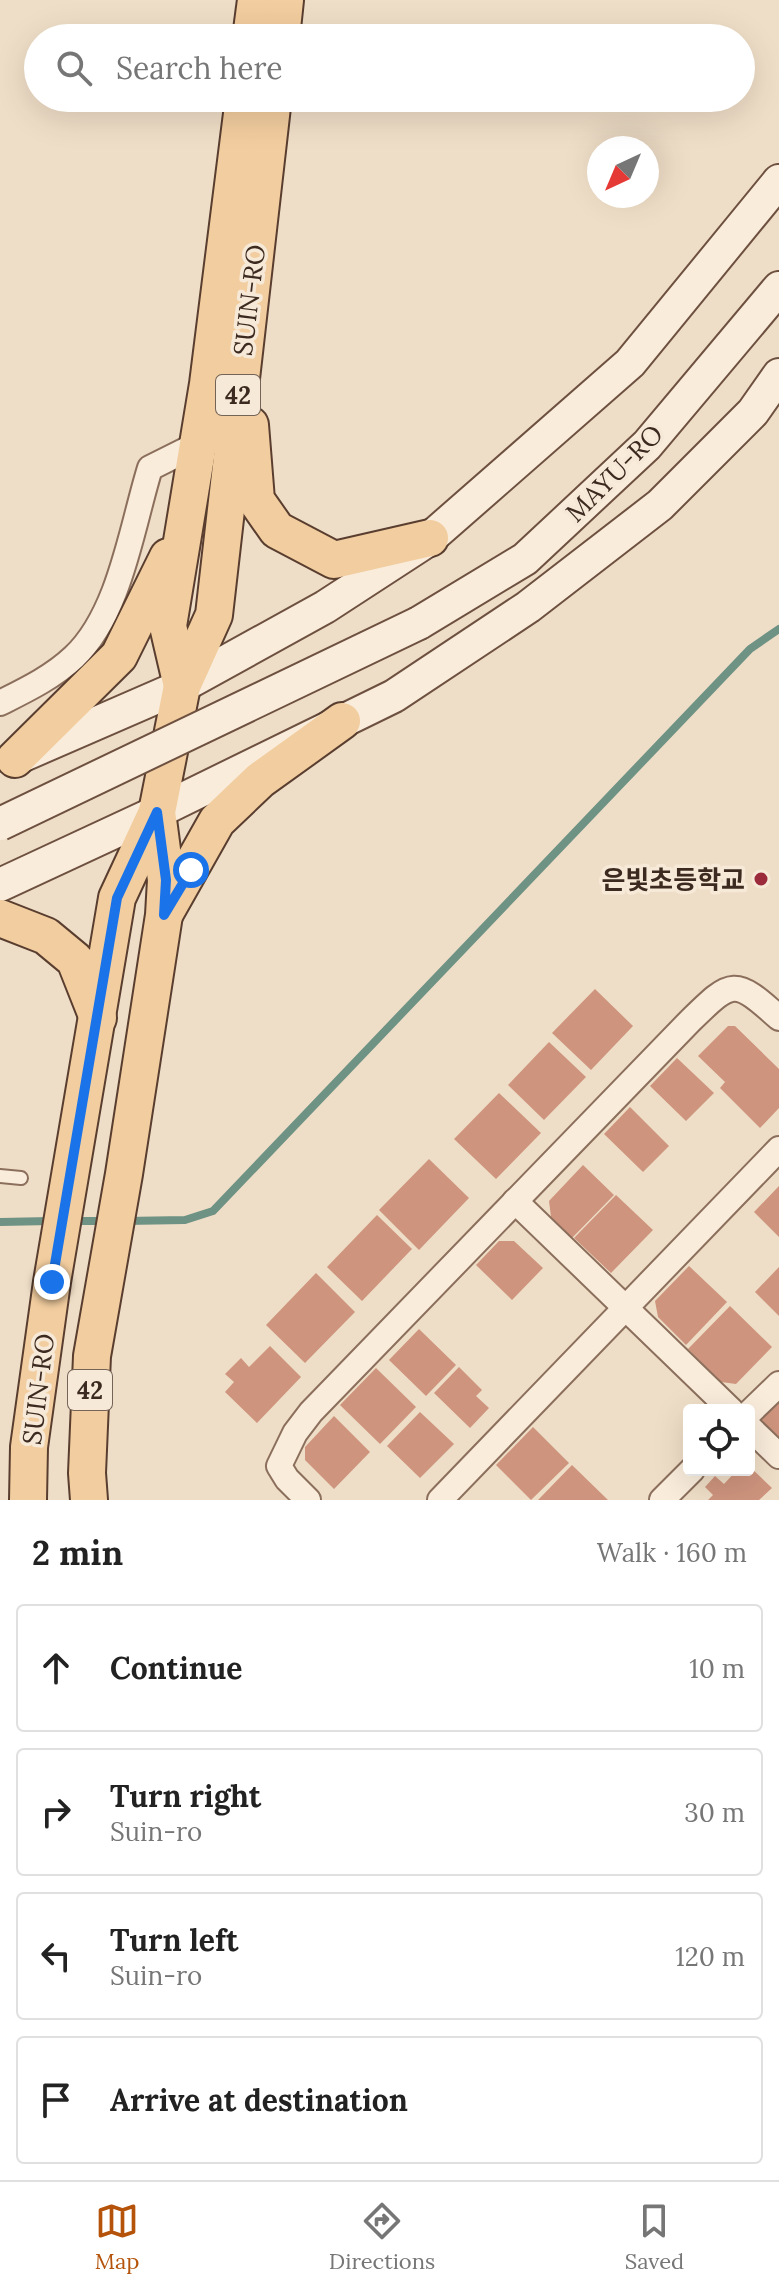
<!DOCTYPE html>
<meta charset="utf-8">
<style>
body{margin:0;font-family:Lora,"Noto Sans KR",serif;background:#f6f6f6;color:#222}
.controls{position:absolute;right:24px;bottom:24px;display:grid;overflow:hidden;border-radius:8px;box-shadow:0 8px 32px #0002}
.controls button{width:72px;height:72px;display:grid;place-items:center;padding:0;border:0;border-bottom:2px solid #e0e0e0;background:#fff;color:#222;font:40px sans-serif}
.compass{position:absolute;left:587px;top:136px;width:72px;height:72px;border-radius:50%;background:#fff;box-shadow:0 8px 32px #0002;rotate:224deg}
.stop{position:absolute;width:24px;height:24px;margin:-18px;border:6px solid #1a73e8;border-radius:50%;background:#fff}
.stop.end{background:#1a73e8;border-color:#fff;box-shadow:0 2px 8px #0008}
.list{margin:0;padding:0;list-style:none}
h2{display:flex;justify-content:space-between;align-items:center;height:104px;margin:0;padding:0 32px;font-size:34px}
h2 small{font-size:26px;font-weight:400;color:#767676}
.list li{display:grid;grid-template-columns:52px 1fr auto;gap:24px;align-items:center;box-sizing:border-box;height:128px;margin:0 16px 16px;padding:0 16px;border:2px solid #e0e0e0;border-radius:8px}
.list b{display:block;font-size:30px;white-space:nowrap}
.list p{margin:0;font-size:26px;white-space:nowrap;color:#767676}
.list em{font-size:26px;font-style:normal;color:#767676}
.icon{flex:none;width:44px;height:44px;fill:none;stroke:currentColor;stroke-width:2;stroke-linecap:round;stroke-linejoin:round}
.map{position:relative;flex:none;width:779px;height:1500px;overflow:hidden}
.search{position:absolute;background:#fff;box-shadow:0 8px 32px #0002;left:24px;right:24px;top:24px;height:88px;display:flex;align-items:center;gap:20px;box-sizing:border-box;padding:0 28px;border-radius:44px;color:#767676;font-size:30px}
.sheet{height:680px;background:#fff}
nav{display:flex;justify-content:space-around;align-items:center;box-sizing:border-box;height:112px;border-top:2px solid #e0e0e0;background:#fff;font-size:22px;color:#767676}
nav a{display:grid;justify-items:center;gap:4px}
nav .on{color:#b45309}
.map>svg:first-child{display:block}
</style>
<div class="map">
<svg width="779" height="1500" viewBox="0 0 779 1500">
<rect width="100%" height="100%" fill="#efdec7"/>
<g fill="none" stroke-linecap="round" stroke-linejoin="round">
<!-- stream -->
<g stroke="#6e9284" stroke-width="8">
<polyline points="73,1221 107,1221"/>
<polyline points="125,1221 185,1220 213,1211 750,649 779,629"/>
<polyline points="0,1222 51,1221"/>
</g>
</g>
<!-- building -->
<g fill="#ce947d">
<polygon points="595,989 633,1026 591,1070 552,1033"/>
<polygon points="728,1026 735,1026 779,1069 779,1108 760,1128 720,1088 725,1082 698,1056"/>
<polygon points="549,1042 586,1077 544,1120 508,1085"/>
<polygon points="677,1058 714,1093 686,1121 650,1086"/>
<polygon points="499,1093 541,1133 496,1179 454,1139"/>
<polygon points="630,1107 669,1146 643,1172 604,1134"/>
<polygon points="429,1159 469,1198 419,1250 379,1210"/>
<polygon points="583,1165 614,1195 572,1238 551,1217 549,1201"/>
<polygon points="779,1186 779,1237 754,1212"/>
<polygon points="616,1195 653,1230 611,1273 574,1238"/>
<polygon points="377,1215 412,1249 362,1301 327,1267"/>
<polygon points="499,1241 514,1241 543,1268 512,1300 476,1265"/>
<polygon points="689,1266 727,1302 686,1345 658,1317 655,1301"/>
<polygon points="779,1267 779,1316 755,1292"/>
<polygon points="316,1273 355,1312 305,1363 266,1325"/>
<polygon points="730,1306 772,1347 736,1384 721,1382 688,1349"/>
<polygon points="419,1329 456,1365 426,1396 389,1360"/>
<polygon points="270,1346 301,1377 257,1423 225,1392 234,1382 225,1374 241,1358 249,1367"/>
<polygon points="459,1367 482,1390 476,1396 489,1408 470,1428 434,1393"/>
<polygon points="376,1368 416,1407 380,1444 340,1405"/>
<polygon points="779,1400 779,1446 756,1423"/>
<polygon points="420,1412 454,1444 420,1478 387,1446"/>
<polygon points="334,1416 370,1452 334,1489 305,1460 305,1447"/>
<polygon points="533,1427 569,1463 531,1500 496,1465"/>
<polygon points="572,1465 608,1500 538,1500"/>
<polygon points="749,1466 772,1488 759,1500 708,1500 713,1495 705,1487 715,1476 724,1484 737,1470 749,1470"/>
</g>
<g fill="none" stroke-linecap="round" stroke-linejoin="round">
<!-- service casing -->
<g stroke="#8b6f5c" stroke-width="16">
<polyline id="service" points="0,1176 21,1178"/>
</g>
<!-- minor casing -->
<g stroke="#8b6f5c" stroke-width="28">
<g id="minor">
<path d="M 0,703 C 26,690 53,677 74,657 C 120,614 132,526 150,468 L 198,444"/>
<polyline points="515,1201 731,1410"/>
<polyline points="749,1413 779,1384"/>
<polyline points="749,1427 779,1456"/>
<path d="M 308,1500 L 287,1479 L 279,1466 L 295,1433 L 311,1412 L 690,1021 C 732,980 734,977 779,1018"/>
<polyline points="440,1500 779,1149"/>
<polyline points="662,1500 692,1470"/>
</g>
</g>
<!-- secondary casing -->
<g stroke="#6d503f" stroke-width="36">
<g id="secondary">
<polyline points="419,623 525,559 647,445 779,288"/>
<polyline points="21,756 182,686 325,607 428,540 630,363 779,181"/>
<polyline points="0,885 157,812 394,696 528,607 660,505 753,412 779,375"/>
</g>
</g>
<!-- primary casing -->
<g stroke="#593e30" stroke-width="40">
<g id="primary">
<polyline points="251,38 256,0"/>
<polyline points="281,38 285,0"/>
<polyline points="250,425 256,500 277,530 334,560 430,538"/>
<polyline points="182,686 168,626 208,384 244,98"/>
<polyline points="15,759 119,656 168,557"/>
<polyline points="165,913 217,821 260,780 342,721"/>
<polyline points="0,918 46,936 75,960 98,1018"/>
<polyline points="28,1500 29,1447 52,1282 117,898 157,812"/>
<polyline points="89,1500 87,1473 92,1356 124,1174 164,915 166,880 157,812 182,686 214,615 273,98"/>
</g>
</g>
<!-- service -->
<use href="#service" stroke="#f9ecdb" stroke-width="12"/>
<!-- minor -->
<use href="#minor" stroke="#f9ecdb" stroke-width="24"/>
<!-- secondary -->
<use href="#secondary" stroke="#f9ecdb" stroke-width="32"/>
<!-- primary -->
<use href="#primary" stroke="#f2cd9f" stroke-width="36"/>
<!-- secondary-bridge casing -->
<g stroke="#6d503f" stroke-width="36" stroke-linecap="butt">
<polyline id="secondary-bridge" points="0,824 419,623"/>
</g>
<!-- secondary-bridge -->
<use href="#secondary-bridge" stroke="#f9ecdb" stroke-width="32"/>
</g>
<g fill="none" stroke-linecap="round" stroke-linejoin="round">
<!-- route -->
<polyline stroke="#1a73e8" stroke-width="10" points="52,1282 117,898 157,812 166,880 164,915 191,870"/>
</g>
<!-- markers -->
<circle fill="#9b2b3a" stroke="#f6e9d7" stroke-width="3" cx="761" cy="879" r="8"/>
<g text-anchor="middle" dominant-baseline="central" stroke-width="7" stroke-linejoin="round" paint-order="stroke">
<!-- shield labels -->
<g fill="#f6e9d7" stroke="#746357" stroke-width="2">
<rect x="216" y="375" width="44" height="40" rx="6"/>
<rect x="68" y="1370" width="44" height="40" rx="6"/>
</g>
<g font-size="24" font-weight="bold" fill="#3c2a20">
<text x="238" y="395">42</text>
<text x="90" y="1390">42</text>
</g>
<!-- street labels -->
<g font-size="26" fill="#3c2a20" stroke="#f6e9d7">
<text transform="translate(249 300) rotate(-83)">SUIN-RO</text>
<text transform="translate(614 473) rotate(-45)">MAYU-RO</text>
<text transform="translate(38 1389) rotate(-83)">SUIN-RO</text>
</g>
<!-- poi labels -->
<g font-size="26" font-weight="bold" fill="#3c2a20" stroke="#f6e9d7" text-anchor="end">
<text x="745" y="879">은빛초등학교</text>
</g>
</g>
</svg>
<div class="controls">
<button><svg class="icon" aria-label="locate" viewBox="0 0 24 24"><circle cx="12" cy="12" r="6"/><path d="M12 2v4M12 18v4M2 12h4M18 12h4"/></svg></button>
</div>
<svg class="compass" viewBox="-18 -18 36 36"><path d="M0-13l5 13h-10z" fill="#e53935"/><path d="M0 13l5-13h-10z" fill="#767676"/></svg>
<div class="stop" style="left:191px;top:870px"></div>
<div class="stop end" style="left:52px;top:1282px"></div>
<div class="search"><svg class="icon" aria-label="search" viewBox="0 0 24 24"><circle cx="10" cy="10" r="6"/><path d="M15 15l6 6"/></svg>Search here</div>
</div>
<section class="sheet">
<h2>2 min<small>Walk · 160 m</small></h2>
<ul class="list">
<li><svg class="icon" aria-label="ahead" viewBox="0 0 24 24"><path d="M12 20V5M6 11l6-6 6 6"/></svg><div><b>Continue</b></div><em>10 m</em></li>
<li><svg class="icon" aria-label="right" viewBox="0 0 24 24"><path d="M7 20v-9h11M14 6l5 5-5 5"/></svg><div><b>Turn right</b><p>Suin-ro</p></div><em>30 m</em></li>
<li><svg class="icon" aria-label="left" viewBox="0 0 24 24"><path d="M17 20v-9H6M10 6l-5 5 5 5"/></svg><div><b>Turn left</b><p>Suin-ro</p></div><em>120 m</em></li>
<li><svg class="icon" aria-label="arrive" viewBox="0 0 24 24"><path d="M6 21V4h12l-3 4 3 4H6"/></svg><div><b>Arrive at destination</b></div></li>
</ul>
</section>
<nav>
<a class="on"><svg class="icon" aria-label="map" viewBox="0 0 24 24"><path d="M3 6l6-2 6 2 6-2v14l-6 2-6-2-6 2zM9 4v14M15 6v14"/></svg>Map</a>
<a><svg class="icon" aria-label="directions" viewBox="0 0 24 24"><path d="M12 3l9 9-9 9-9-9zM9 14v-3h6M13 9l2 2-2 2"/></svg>Directions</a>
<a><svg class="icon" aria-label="saved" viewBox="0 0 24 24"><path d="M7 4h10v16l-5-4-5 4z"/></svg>Saved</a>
</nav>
